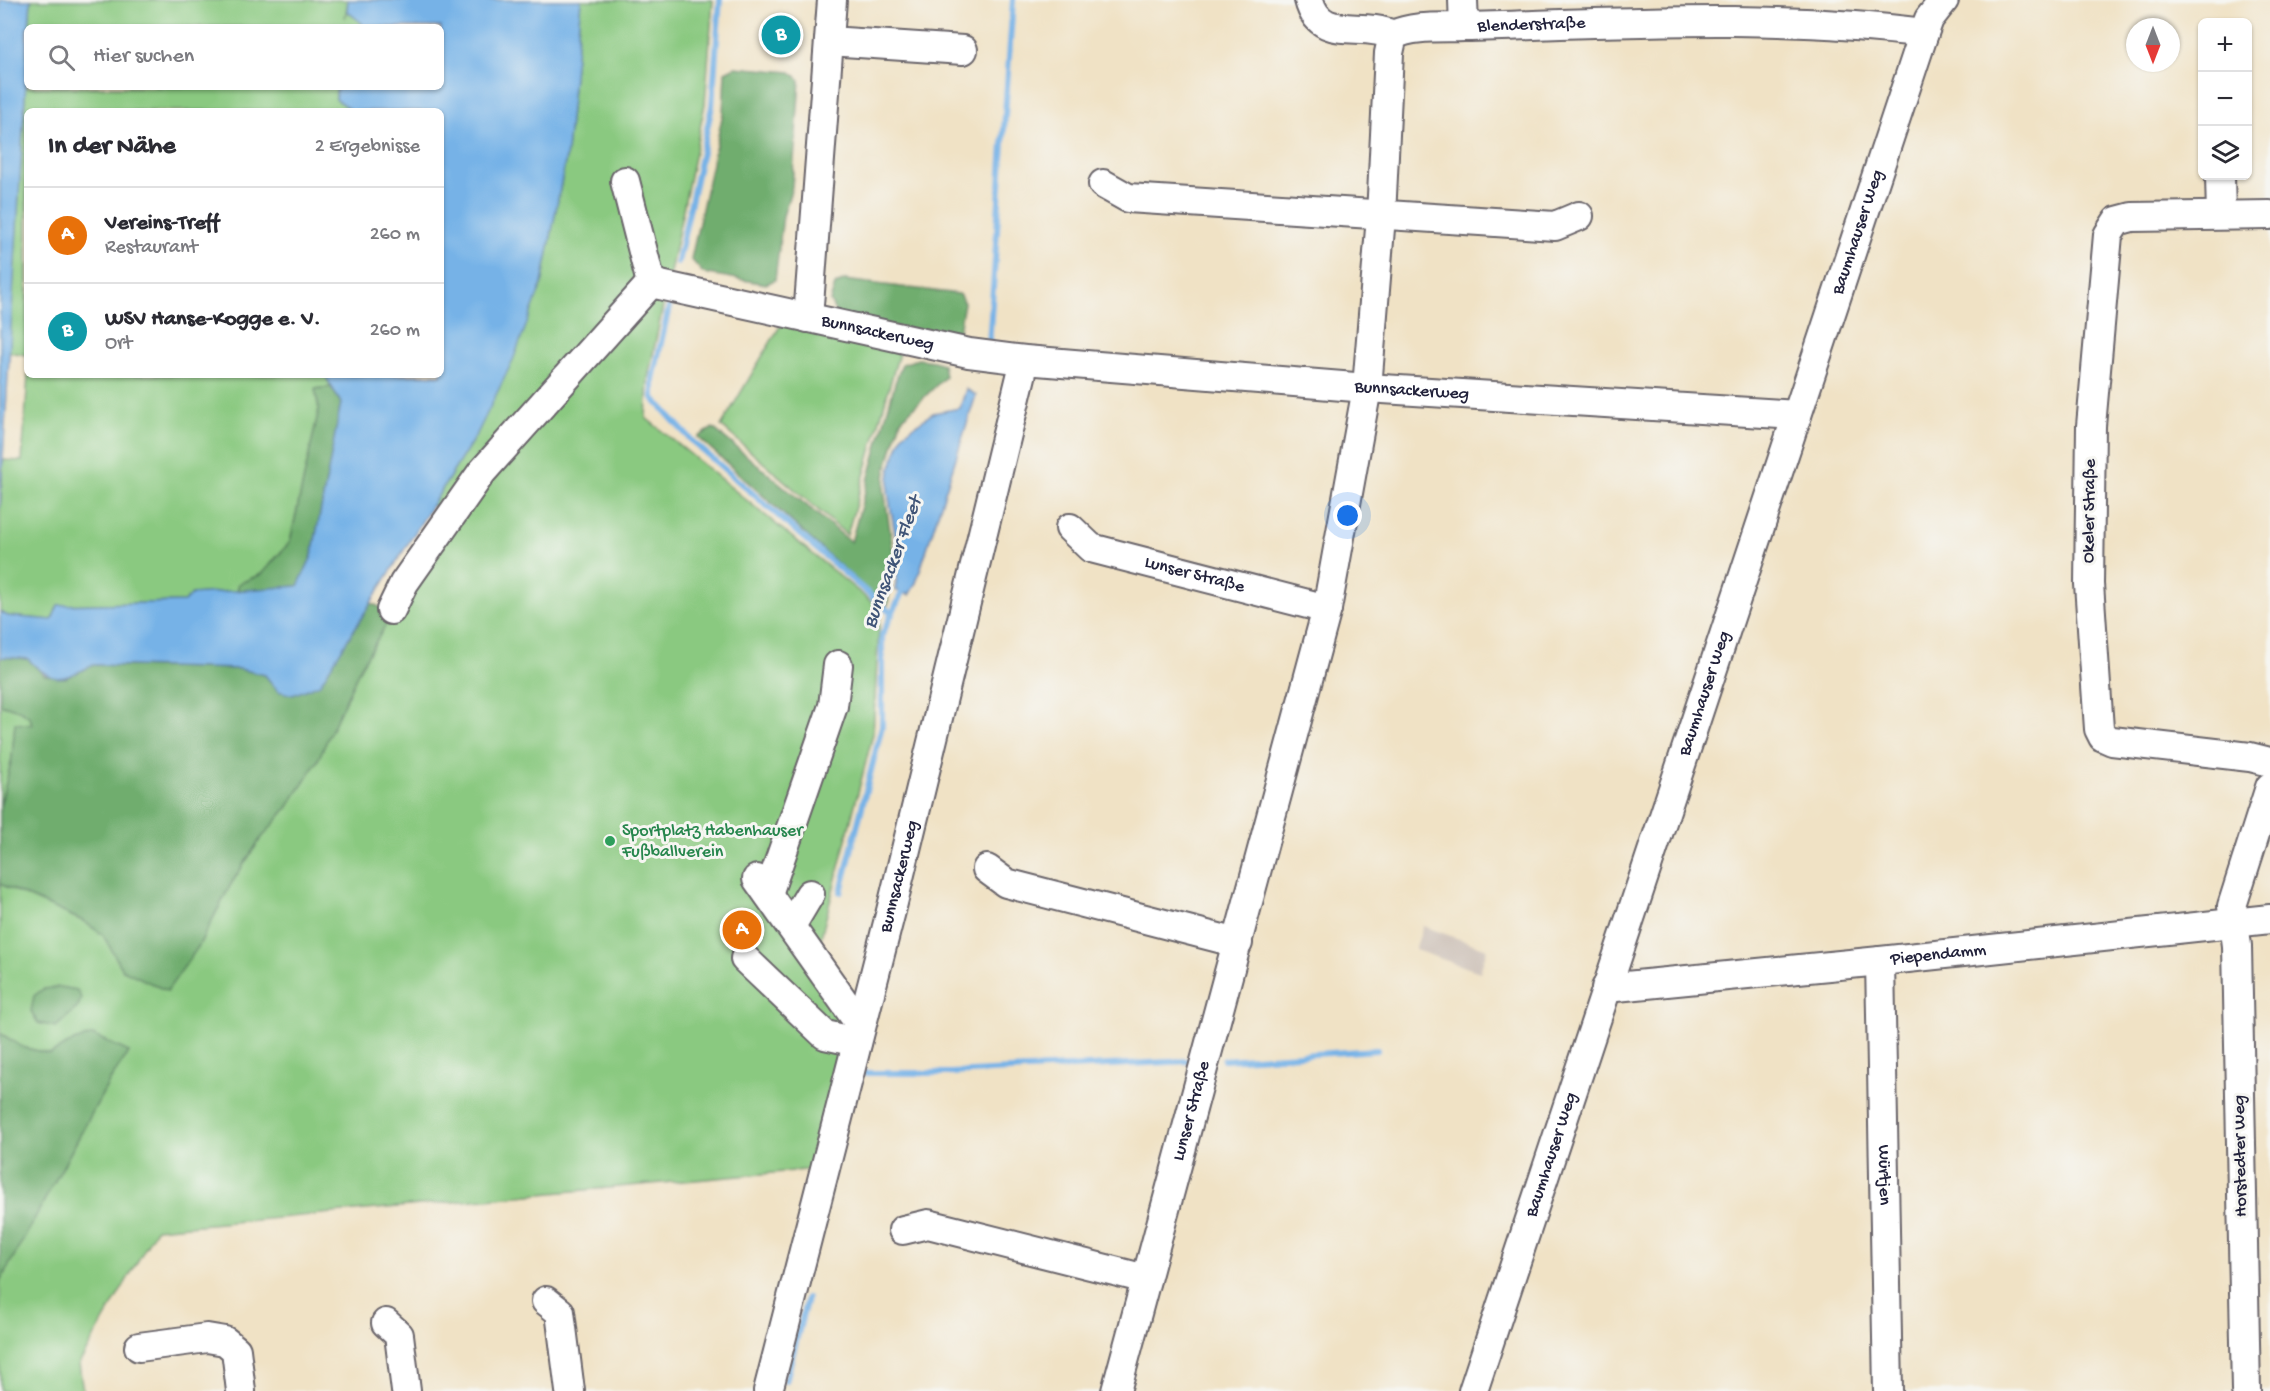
<!DOCTYPE html>
<html lang="de">
<meta charset="utf-8">
<style>
body{margin:0;font-family:"Gochi Hand",sans-serif;background:#f7f7f7;color:#2b2b33}
.controls{position:absolute;right:18px;top:18px;display:grid;overflow:hidden;border-radius:9px;box-shadow:0 2px 4px #0004}
.controls button{width:54px;height:54px;display:grid;place-items:center;padding:0;border:0;border-bottom:2px solid #e1e1e2;background:#fff;color:#2b2b33;font:30px sans-serif}
.compass{position:absolute;left:2126px;top:18px;width:54px;height:54px;border-radius:50%;background:#fff;box-shadow:0 2px 4px #0004;rotate:180deg}
.you{position:absolute;left:1348px;top:516px;width:21px;height:21px;margin:-15px;border:4px solid #fff;border-radius:50%;background:#1a73e8;box-shadow:0 0 0 9px #1a73e833}
.badge{display:grid;place-items:center;width:39px;height:39px;border-radius:50%;background:#2563eb;color:#fff;font-size:20px;font-weight:700}
.pin{position:absolute;translate:-50% -50%;border:3px solid #fff;box-shadow:0 2px 6px #0006}
.list{margin:0;padding:0;list-style:none}
h2{display:flex;justify-content:space-between;align-items:center;height:78px;margin:0;padding:0 24px;font-size:26px}
h2 small{font-size:20px;font-weight:400;color:#7c7c81}
.list li{display:grid;grid-template-columns:39px 1fr auto;gap:18px;align-items:center;box-sizing:border-box;height:96px;padding:0 24px;border-top:2px solid #e1e1e2}
.list b{display:block;font-size:22px;white-space:nowrap}
.list p{margin:0;font-size:20px;white-space:nowrap;color:#7c7c81}
.list em{font-size:20px;font-style:normal;color:#7c7c81}
.icon{flex:none;width:33px;height:33px;fill:none;stroke:currentColor;stroke-width:2;stroke-linecap:round;stroke-linejoin:round}
.map{position:relative;flex:none;width:2270px;height:1391px;overflow:hidden}
.search{position:absolute;background:#fff;box-shadow:0 2px 4px #0004;left:24px;top:24px;width:420px;height:66px;display:flex;align-items:center;gap:15px;box-sizing:border-box;padding:0 21px;border-radius:9px;color:#7c7c81;font-size:22px}
.panel{position:absolute;background:#fff;box-shadow:0 2px 4px #0004;left:24px;top:108px;width:420px;height:270px;border-radius:9px}
.map>svg:first-child{display:block}
</style>
<div class="map">
<svg width="2270" height="1391" viewBox="0 0 2270 1391">
<rect width="100%" height="100%" fill="#f6f6f2"/>
<filter id="ink" filterUnits="userSpaceOnUse"><feTurbulence type="fractalNoise" baseFrequency=".0167" numOctaves="2"/><feDisplacementMap in="SourceGraphic" scale="12" xChannelSelector="R" yChannelSelector="G"/><feConvolveMatrix kernelMatrix="1 2 1 2 8 2 1 2 1" color-interpolation-filters="sRGB"/></filter>
<filter id="wash" filterUnits="userSpaceOnUse"><feTurbulence type="fractalNoise" baseFrequency=".008" numOctaves="4" result="noise"/><feDisplacementMap in="SourceGraphic" scale="24" xChannelSelector="R" yChannelSelector="G"/><feGaussianBlur stdDeviation="1.35" result="paint"/><feColorMatrix in="noise" values="0 0 0 0 0 0 0 0 0 0 0 0 0 0 0 0 0 1.4 0 .05"/><feComposite in="paint" operator="in"/></filter>
<g filter="url(#wash)">
<rect width="100%" height="100%" fill="#f0e2c5"/>
<!-- industrial -->
<polygon fill="#cec2b9" points="1423,926 1487,949 1480,972 1415,950"/>
<!-- green -->
<g fill="#8ac980" stroke="#56765e" stroke-width="1.5">
<polygon points="31,0 348,0 345,18 347,11 362,23 362,27 29,27"/>
<polygon points="581,0 713,0 705,104 648,378 646,418 880,609 873,734 818,949 858,999 816,1169 156,1229 79,1364 83,1391 0,1391 0,1282 110,1080 129,1052 74,1041 51,1054 22,1047 0,1033 0,884 83,921 103,935 123,970 198,947 231,884 259,841 287,808 317,762 360,668 403,596 454,520 432,505 478,432 542,284 567,152"/>
<polygon points="27,63 27,87 344,87 336,91 336,99 352,111 27,111 27,355 9,352"/>
<polygon points="788,323 899,353 847,535 721,426 780,326"/>
<polygon points="28,375 325,375 331,387 315,389 319,409 290,542 261,574 238,584 238,591 192,594 184,602 58,605 52,620 8,616 0,612 0,509 3,460 22,461"/>
<polygon points="0,704 19,710 30,717 32,725 15,724 12,758 0,807"/>
</g>
<!-- forest -->
<g fill="#6fad6e" stroke="#486854" stroke-width="1.5">
<polygon points="735,67 791,72 800,80 792,187 783,216 775,280 766,284 703,273 691,259 723,113 725,72"/>
<polygon points="844,280 959,294 964,303 959,331 949,336 838,317 830,301 835,285"/>
<polygon points="918,359 934,361 943,364 945,377 901,420 886,470 884,489 893,551 888,605 876,598 698,437 713,428 851,542 895,383 902,364"/>
<polygon points="331,387 341,403 312,556 298,586 238,591 238,584 262,574 290,542 319,409 315,389"/>
<polygon points="371,603 393,613 360,668 317,762 287,808 259,841 231,884 198,947 167,991 123,970 103,935 83,921 0,884 0,807 12,758 15,723 32,725 30,717 19,710 0,704 0,658 4,657 28,659 44,675 65,678 93,665 240,669 265,675 278,691 320,683"/>
<polygon points="60,987 77,990 81,998 78,1007 56,1027 38,1023 31,1011 34,996 43,989"/>
<polygon points="0,1033 22,1047 50,1054 74,1041 93,1035 129,1052 110,1080 0,1282"/>
</g>
<!-- water -->
<g fill="#76b2e7" stroke="#4c6a91" stroke-width="1.5">
<polygon points="0,0 31,0 29,27 27,27 27,63 0,509"/>
<path d="M 348,0 L 581,0 L 567,152 L 542,284 L 513,360 L 478,432 L 320,684 L 293,695 L 278,691 L 265,675 L 240,669 L 98,665 L 93,665 C 61,680 55,686 28,659 L 4,657 L 0,658 L 0,612 L 8,616 L 52,620 L 58,605 L 184,602 L 192,594 L 298,586 L 312,556 L 341,403 L 325,375 L 441,375 L 441,111 L 352,111 L 336,99 L 336,90 L 344,87 L 441,87 L 441,27 L 362,27 L 362,23 L 347,11 Z"/>
<polygon points="966,389 976,395 916,583 909,595 895,590 899,558 888,492 890,469 903,434 933,413 960,408"/>
</g>
<g fill="none" stroke-linecap="round" stroke-linejoin="round">
<!-- stream -->
<g stroke="#76b2e7" stroke-width="6">
<polyline points="678,262 712,106 720,0"/>
<polyline points="669,307 653,379 653,398 693,442 892,614"/>
<polyline points="989,345 1013,0"/>
<polyline points="841,892 882,726 882,635 904,588"/>
<polyline points="1224,1060 1377,1050"/>
<polyline points="862,1073 951,1073 1189,1061"/>
<polyline points="786,1381 807,1298"/>
</g>
</g>
</g>
<g filter="url(#ink)">
<g fill="none" stroke-linecap="round" stroke-linejoin="round">
<!-- minor casing -->
<g stroke="#6a656b" stroke-width="32">
<g id="minor">
<path id="s1" d="M 1309,0 C 1320,43 1360,20 1393,35 C 1415,25 1441,28 1464,27 C 1617,23 1772,13 1924,33"/>
<polyline points="1463,0 1464,27"/>
<polyline points="829,41 963,50"/>
<polyline points="2220,176 2221,215"/>
<polyline points="625,181 651,283"/>
<polyline points="1103,184 1128,198 1555,226 1579,216"/>
<polyline points="2270,215 2132,217 2117,221 2108,235 2091,426 2089,584 2099,729 2103,737 2112,741 2250,757 2270,762"/>
<path id="s2" d="M 651,283 L 969,353 L 1025,360 L 1367,388 L 1797,415"/>
<polyline points="808,318 832,0"/>
<path id="s3" d="M 1070,528 L 1091,548 L 1327,609"/>
<polyline points="391,610 404,583 482,472 651,283"/>
<polyline points="987,869 1006,883 1238,943"/>
<polyline points="757,879 861,1026"/>
<polyline points="768,894 833,706 838,665"/>
<polyline points="791,926 810,894"/>
<polyline points="745,959 825,1035 857,1042"/>
<path id="s4" d="M 1880,961 L 1888,1391"/>
<path id="s5" d="M 1606,988 L 1880,961 L 2270,919"/>
<polyline points="903,1230 928,1224 1146,1279"/>
<polyline points="546,1301 560,1312 570,1391"/>
<polyline points="386,1323 399,1335 406,1391"/>
<polyline points="139,1347 207,1338 225,1341 236,1350 241,1391"/>
<path id="s6" d="M 768,1391 L 891,911 L 1025,360"/>
<path id="s7" d="M 1116,1391 L 1327,609 L 1367,388 L 1381,216 L 1389,53 L 1393,35"/>
<path id="s8" d="M 1473,1391 L 1924,33 L 1929,19 L 1944,0"/>
<polyline points="2246,1391 2237,946 2232,906 2270,787"/>
</g>
</g>
<!-- minor -->
<use href="#minor" stroke="#fff" stroke-width="28"/>
</g>
</g>
<!-- markers -->
<circle fill="#2e9e5b" stroke="#f6f6f2" stroke-width="2" cx="610" cy="841" r="6"/>
<g text-anchor="middle" dominant-baseline="central" stroke-width="6" stroke-linejoin="round" paint-order="stroke">
<!-- street labels -->
<g font-size="18" fill="#22223b" stroke="#f6f6f2">
<text stroke="none"><textPath href="#s1" startOffset="238">Blenderstraße</textPath></text>
<text stroke="none"><textPath href="#s8" startOffset="1221">Baumhauser Weg</textPath></text>
<text stroke="none"><textPath href="#s2" startOffset="232">Bunnsackerweg</textPath></text>
<text stroke="none"><textPath href="#s2" startOffset="770">Bunnsackerweg</textPath></text>
<text transform="translate(2090 511) rotate(-89)">Okeler Straße</text>
<text stroke="none"><textPath href="#s3" startOffset="136">Lunser Straße</textPath></text>
<text stroke="none"><textPath href="#s8" startOffset="735">Baumhauser Weg</textPath></text>
<text stroke="none"><textPath href="#s6" startOffset="531">Bunnsackerweg</textPath></text>
<text stroke="none"><textPath href="#s5" startOffset="334">Piependamm</textPath></text>
<text stroke="none"><textPath href="#s7" startOffset="290">Lunser Straße</textPath></text>
<text stroke="none"><textPath href="#s8" startOffset="249">Baumhauser Weg</textPath></text>
<text transform="translate(2241 1156) rotate(-91)">Horstedter Weg</text>
<text stroke="none"><textPath href="#s4" startOffset="214">Würtjen</textPath></text>
</g>
<!-- leisure labels -->
<g font-size="18" fill="#27864d" stroke="#f6f6f2" text-anchor="start">
<text x="622" y="831">Sportplatz Habenhauser<tspan x="622" dy="21">Fußballverein</tspan></text>
</g>
<!-- water labels -->
<g font-size="20" font-style="italic" fill="#3f5477" stroke="#f6f6f2">
<text transform="translate(894 563) rotate(-70)">Bunnsacker Fleet</text>
</g>
</g>
</svg>
<div class="controls">
<button>+</button>
<button>−</button>
<button><svg class="icon" aria-label="layers" viewBox="0 0 24 24"><path d="M12 4l9 5-9 5-9-5zM3 14l9 5 9-5"/></svg></button>
</div>
<svg class="compass" viewBox="-18 -18 36 36"><path d="M0-13l5 13h-10z" fill="#e53935"/><path d="M0 13l5-13h-10z" fill="#7c7c81"/></svg>
<div class="you"></div>
<div class="pin badge" style="left:742px;top:930px;background:#e8710a">A</div>
<div class="pin badge" style="left:781px;top:35px;background:#0f9aa8">B</div>
<div class="search"><svg class="icon" aria-label="search" viewBox="0 0 24 24"><circle cx="10" cy="10" r="6"/><path d="M15 15l6 6"/></svg>Hier suchen</div>
<section class="panel">
<h2>In der Nähe<small>2 Ergebnisse</small></h2>
<ul class="list">
<li><span class="badge" style="background:#e8710a">A</span><div><b>Vereins-Treff</b><p>Restaurant</p></div><em>260 m</em></li>
<li><span class="badge" style="background:#0f9aa8">B</span><div><b>WSV Hanse-Kogge e. V.</b><p>Ort</p></div><em>260 m</em></li>
</ul>
</section>
</div>
